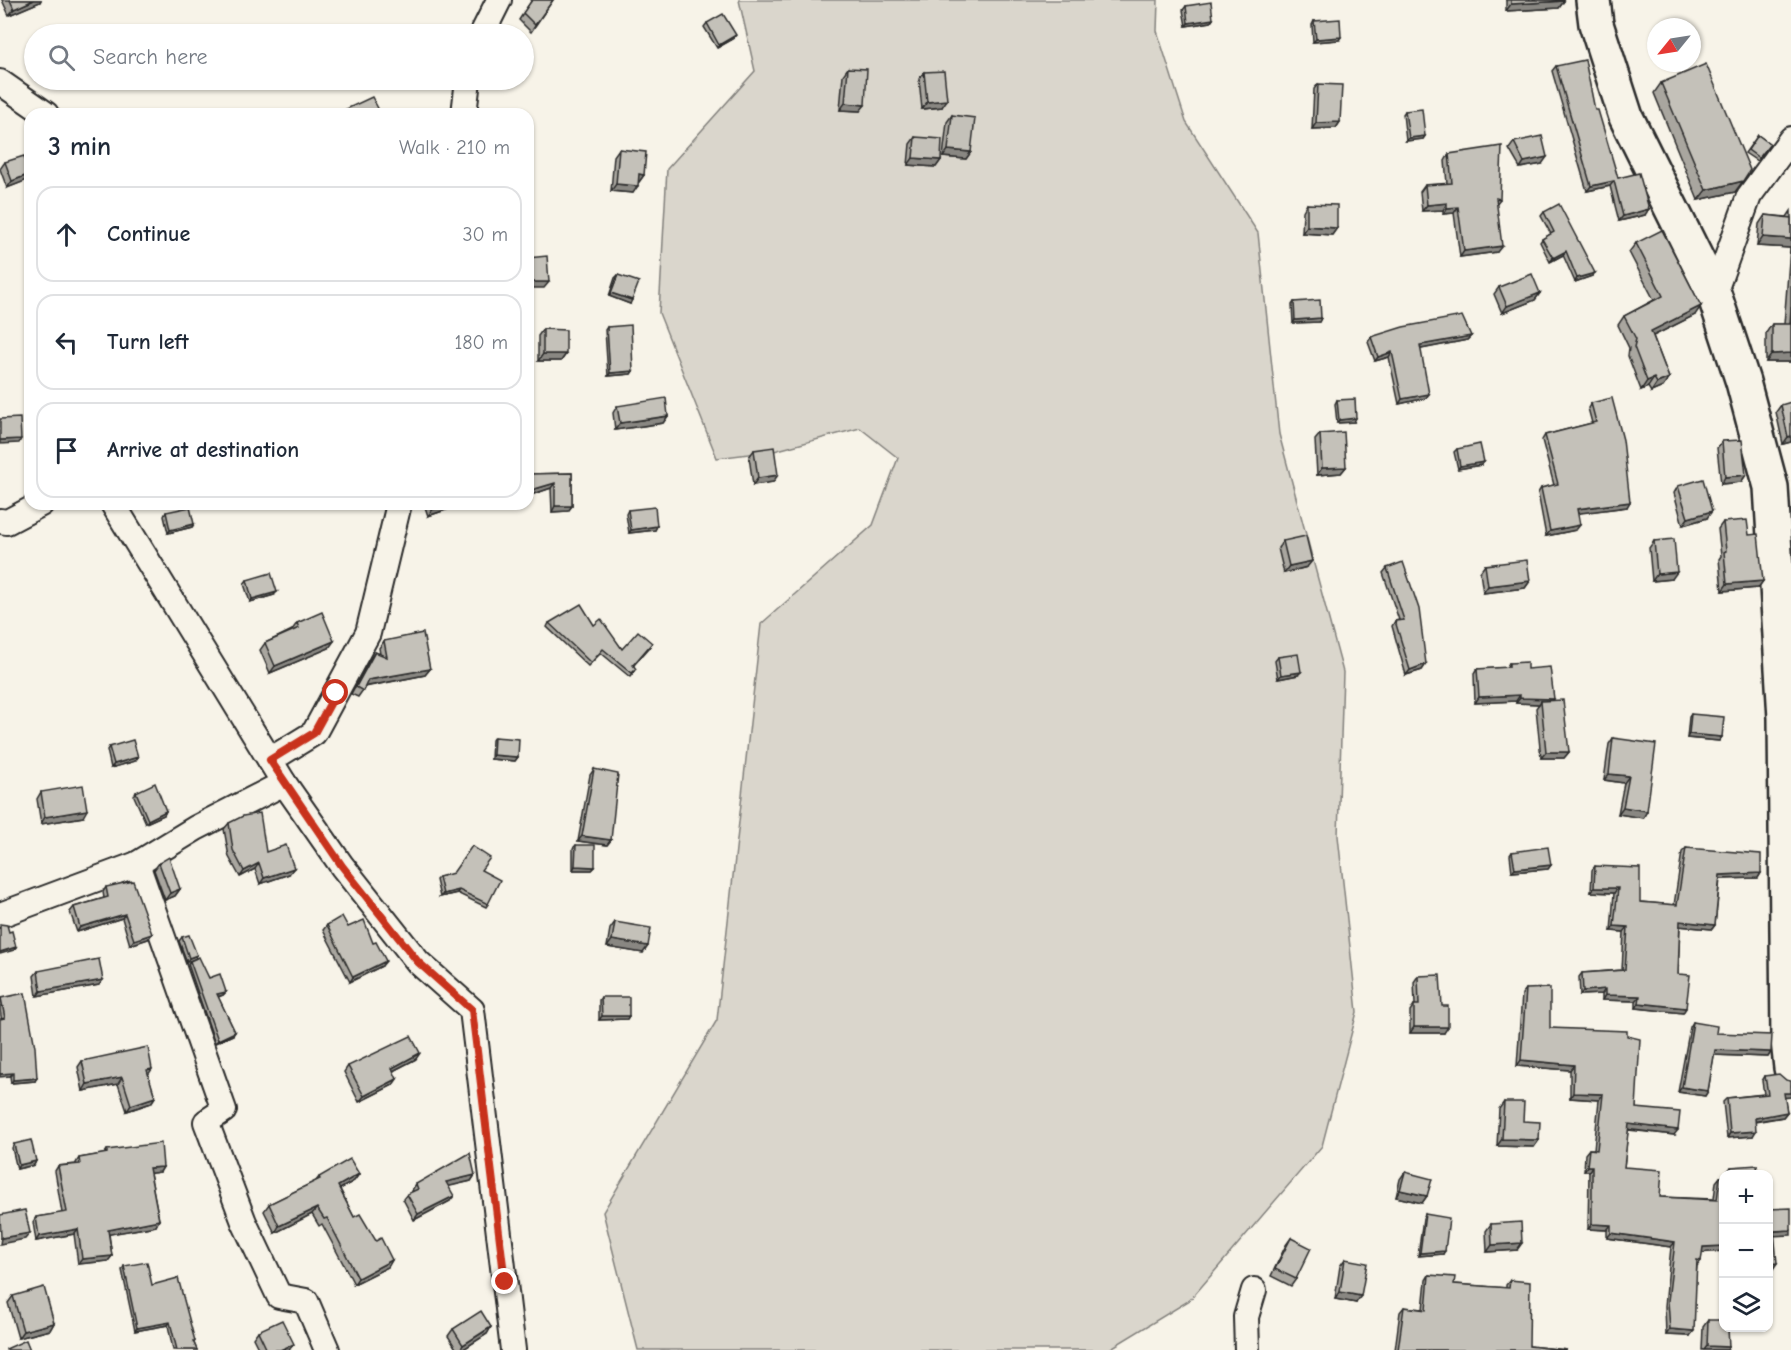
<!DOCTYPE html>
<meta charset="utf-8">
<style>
body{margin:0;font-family:"Comic Neue",sans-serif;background:#f6f6f7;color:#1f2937}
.controls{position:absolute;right:18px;bottom:18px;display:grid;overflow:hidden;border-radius:12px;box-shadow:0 2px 4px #0004}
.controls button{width:54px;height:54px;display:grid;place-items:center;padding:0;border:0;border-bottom:2px solid #e0e1e3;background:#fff;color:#1f2937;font:30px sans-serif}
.compass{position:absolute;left:1647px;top:18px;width:54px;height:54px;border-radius:50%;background:#fff;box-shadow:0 2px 4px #0004;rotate:240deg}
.stop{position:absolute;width:18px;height:18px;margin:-14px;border:4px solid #c8321e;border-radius:50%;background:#fff}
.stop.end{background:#c8321e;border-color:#fff;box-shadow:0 2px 6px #0008}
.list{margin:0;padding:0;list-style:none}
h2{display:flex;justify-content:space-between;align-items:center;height:78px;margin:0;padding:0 24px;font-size:26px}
h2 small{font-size:20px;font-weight:400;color:#747a83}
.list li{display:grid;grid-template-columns:39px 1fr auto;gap:18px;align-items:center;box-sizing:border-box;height:96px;margin:0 12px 12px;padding:0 12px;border:2px solid #e0e1e3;border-radius:18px}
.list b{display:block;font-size:22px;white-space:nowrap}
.list em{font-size:20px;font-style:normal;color:#747a83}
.icon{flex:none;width:33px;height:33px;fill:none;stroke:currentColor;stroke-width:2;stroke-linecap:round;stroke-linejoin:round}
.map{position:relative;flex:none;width:1791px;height:1350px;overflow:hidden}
.search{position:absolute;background:#fff;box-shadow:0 2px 4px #0004;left:24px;top:24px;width:510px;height:66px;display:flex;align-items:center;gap:15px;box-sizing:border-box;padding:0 21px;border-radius:33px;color:#747a83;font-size:22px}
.panel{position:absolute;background:#fff;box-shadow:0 2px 4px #0004;left:24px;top:108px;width:510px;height:402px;border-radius:18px}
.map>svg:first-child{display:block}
</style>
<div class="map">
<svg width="1791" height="1350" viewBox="0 0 1791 1350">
<rect width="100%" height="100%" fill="#f7f3e8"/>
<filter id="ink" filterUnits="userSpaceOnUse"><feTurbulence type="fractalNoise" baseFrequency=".0167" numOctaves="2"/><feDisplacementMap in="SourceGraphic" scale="12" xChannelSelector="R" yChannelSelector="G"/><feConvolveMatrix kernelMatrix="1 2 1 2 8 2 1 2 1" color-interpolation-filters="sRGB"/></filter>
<g filter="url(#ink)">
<!-- green -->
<polygon fill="#dad6cc" stroke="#82807c" stroke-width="1.5" points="739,0 1158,0 1157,31 1186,122 1258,233 1279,434 1343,672 1338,836 1357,1012 1322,1146 1190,1300 1108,1350 638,1350 603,1212 717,1020 761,624 873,525 898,458 860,428 774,451 717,458 659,313 667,169 755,71"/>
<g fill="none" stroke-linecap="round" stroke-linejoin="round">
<!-- street casing -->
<g stroke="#2b2b2b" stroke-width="28">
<g id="street">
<polyline points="482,34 499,0"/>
<polyline points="0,82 46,114"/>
<polyline points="464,114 468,80"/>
<polyline points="1714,294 1749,196 1791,139"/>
<polyline points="113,504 284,783 342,866 418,962 472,1010 513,1350"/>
<polyline points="0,521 7,522 41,504"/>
<polyline points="270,760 314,733 368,633 399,504"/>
<polyline points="137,864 224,1110 206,1122 244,1222 279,1296 306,1301 327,1350"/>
<polyline points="0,915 137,864 196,828 284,783"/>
<polyline points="1247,1350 1246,1317 1254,1290"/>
</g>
</g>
<!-- secondary casing -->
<g stroke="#2b2b2b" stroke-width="38">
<polyline id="secondary" points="1593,0 1596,24 1626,117 1714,294 1743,382 1771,487 1785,718 1788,1040 1791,1068"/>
</g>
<!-- street -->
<use href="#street" stroke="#f7f3e8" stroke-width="24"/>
<!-- secondary -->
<use href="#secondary" stroke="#f7f3e8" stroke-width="33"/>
</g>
<!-- wall -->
<g fill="#a9a69f" stroke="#2b2b2b" stroke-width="1.5">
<polygon points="2,0 41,0 40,2 9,15"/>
<polygon points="532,0 553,0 531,32 519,20"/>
<polygon points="1505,0 1564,0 1564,1 1559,8 1506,11 1506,0"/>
<polygon points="1186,6 1213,19 1211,22 1186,26 1183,10"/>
<polygon points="1314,21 1339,40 1313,42 1312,25"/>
<polygon points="707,23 733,39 717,48 704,27"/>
<polygon points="1556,66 1595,110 1618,178 1645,215 1619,221 1610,186 1587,191 1552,71"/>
<polygon points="848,68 860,111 840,110 843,75"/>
<polygon points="924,72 942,107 922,109 919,79"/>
<polygon points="1661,83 1735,192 1698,200 1654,93"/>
<polygon points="1318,84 1340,122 1336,128 1312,129 1314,89"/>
<polygon points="1405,111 1425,136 1423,139 1406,141 1403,114"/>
<polygon points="952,115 971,152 966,159 943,157 947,122"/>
<polygon points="1758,135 1770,144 1757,161 1745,153"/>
<polygon points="915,137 941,160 936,167 908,165 910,144"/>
<polygon points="1514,142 1542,164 1520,168 1509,149"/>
<polygon points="619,149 644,175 639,182 638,182 633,193 611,191 614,156"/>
<polygon points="1449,154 1500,199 1496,204 1497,252 1460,257 1454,213 1443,214 1443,210 1422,211 1420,192 1425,185 1447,184 1445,161"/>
<polygon points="5,162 30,174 25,181 7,188 0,169"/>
<polygon points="1307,204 1337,228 1332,235 1302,233 1303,211"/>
<polygon points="1791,211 1791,362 1766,362 1766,333 1772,324 1784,324 1790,248 1757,246 1759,224 1765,215 1787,217"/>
<polygon points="1544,212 1592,276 1575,282 1563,255 1550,262 1540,242 1542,239 1551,234 1541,216"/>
<polygon points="1636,243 1695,315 1653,336 1669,378 1663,387 1651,392 1648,387 1641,390 1628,356 1629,348 1618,325 1624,316 1654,300 1629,252"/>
<polygon points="618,275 630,304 609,296 615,278"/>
<polygon points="1499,287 1540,293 1535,300 1502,313 1494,294"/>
<polygon points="1294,302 1321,318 1319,322 1293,323 1292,305"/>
<polygon points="607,327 633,371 631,374 608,376 605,330"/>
<polygon points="543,329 566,354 561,361 538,361 538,336"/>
<polygon points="1471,336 1467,340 1420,349 1426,398 1399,404 1389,357 1375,361 1368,342 1371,337"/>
<polygon points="1337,400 1354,422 1337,423 1335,404"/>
<polygon points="1591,403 1627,507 1577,513 1576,530 1546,536 1538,493 1541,488 1554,485 1542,440 1545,435 1592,423 1588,408"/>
<polygon points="1781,405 1791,442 1783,444 1776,412"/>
<polygon points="617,406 668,416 663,423 615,430 613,413"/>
<polygon points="1320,434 1346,467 1341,473 1317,475 1315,440"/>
<polygon points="1722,441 1746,475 1741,482 1721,484 1717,448"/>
<polygon points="1457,449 1484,462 1481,465 1458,469 1454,452"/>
<polygon points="754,450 773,482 753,485 749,457"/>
<polygon points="572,473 572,506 568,511 552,512 551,488 528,496 528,474"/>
<polygon points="1678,486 1707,518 1683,525 1674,493"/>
<polygon points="424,504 463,504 428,516"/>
<polygon points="628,510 657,526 655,530 629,533 626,514"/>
<polygon points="166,512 194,524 192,527 168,533 164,516"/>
<polygon points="1723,522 1763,581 1758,588 1722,591 1719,559 1721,556 1718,529"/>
<polygon points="1283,541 1307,567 1284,573 1278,548"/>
<polygon points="1654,541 1672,579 1652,581 1649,548"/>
<polygon points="1485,565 1530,581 1525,588 1483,593 1480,572"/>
<polygon points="1387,568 1426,664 1422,670 1406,675 1392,626 1395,621 1399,620 1383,573"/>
<polygon points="247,580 274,595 250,602 244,584"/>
<polygon points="297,623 329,648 270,673 260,650 265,643 292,630"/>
<polygon points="549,623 594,625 622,649 650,647 634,665 634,672 630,677 601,653 588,666 547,627"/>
<polygon points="384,641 430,669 425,675 365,687 358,697 351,694 370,659 375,652 380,654 379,648"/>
<polygon points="1278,657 1298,675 1278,679 1275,661"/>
<polygon points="1509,663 1527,669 1552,700 1569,752 1564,758 1541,758 1536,708 1539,704 1516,703 1516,701 1475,703 1474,674 1477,669 1506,668"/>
<polygon points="1691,714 1722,737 1719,741 1687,738 1689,717"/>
<polygon points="494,737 518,757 515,761 491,759 492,740"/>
<polygon points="1613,738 1647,811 1643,818 1618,814 1624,783 1604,780 1609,744"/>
<polygon points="109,747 138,757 135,761 111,768 107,750"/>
<polygon points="594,769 611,840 607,845 578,841 590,775"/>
<polygon points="41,792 83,817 41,824 37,799"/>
<polygon points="136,792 166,811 164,815 146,823 134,796"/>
<polygon points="229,823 266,852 289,874 260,884 255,869 240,877 229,857 224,829"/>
<polygon points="576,845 595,867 592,870 573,870 573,848"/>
<polygon points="1686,848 1761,873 1758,878 1720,879 1715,925 1712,929 1680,926 1678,974 1683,1013 1636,1008 1636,1001 1602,1000 1602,994 1580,995 1579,977 1582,973 1622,970 1624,932 1611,931 1614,893 1591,892 1592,870 1595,866 1640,902 1674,905 1682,852"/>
<polygon points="1512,852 1551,865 1548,869 1512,872 1510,855"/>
<polygon points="159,863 180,889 175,896 165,900 154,870"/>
<polygon points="481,870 488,904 486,907 457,893 440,897 436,880 439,877"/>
<polygon points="106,887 148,939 130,945 122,918 77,932 70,912 74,907 104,898 103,892"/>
<polygon points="615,922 648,946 643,953 607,947 610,929"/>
<polygon points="327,925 348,927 373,943 382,966 350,982 323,930"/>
<polygon points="182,937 197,955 195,959 187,962 179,941"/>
<polygon points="190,961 226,992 223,995 218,997 235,1032 233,1035 215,1043 188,964"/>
<polygon points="38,971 99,985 37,996 34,976"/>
<polygon points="1418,976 1442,1006 1444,1033 1410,1033 1410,1011 1414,1005 1415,1005 1414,982"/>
<polygon points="1526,989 1550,1028 1627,1036 1636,1108 1674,1135 1628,1130 1624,1167 1660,1197 1714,1199 1716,1182 1720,1177 1724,1177 1724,1251 1702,1252 1701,1261 1697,1266 1690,1336 1666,1335 1665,1306 1671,1247 1607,1238 1607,1230 1588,1229 1589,1171 1584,1171 1585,1154 1589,1149 1594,1149 1599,1100 1570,1098 1570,1070 1517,1066 1522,994"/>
<polygon points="601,997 629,1016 627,1019 599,1020 599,1000"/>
<polygon points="0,998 1,998 35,1081 11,1083 0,1010"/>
<polygon points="1693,1022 1716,1033 1771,1052 1768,1057 1714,1055 1708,1091 1705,1096 1678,1092 1690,1027"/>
<polygon points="416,1059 393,1071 393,1085 359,1102 344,1072 348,1066"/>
<polygon points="82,1061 152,1069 148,1075 155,1097 151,1103 127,1111 118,1084 83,1091 78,1067"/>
<polygon points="1765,1076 1784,1098 1787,1112 1783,1117 1755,1122 1753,1136 1727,1138 1723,1102 1727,1098 1764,1094 1762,1081"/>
<polygon points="1504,1102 1539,1140 1534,1147 1497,1146 1499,1109"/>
<polygon points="14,1144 36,1161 34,1165 17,1169 12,1148"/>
<polygon points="107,1150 163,1167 160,1172 150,1173 159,1220 156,1226 109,1234 112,1256 108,1261 78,1264 74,1234 36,1241 33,1222 36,1217 62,1213 55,1171 58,1166 76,1164 76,1163 79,1158 104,1154"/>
<polygon points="1731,1167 1758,1174 1727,1174 1727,1172"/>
<polygon points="1405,1172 1427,1196 1422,1203 1396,1197 1400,1179"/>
<polygon points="359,1174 354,1181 340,1189 354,1217 392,1260 388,1267 354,1284 322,1224 319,1226 312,1214 275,1233 264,1211 269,1204 316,1181 319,1177"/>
<polygon points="475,1175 471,1181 448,1186 450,1201 414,1220 403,1199 407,1194 413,1191 412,1190 416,1184"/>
<polygon points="1425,1214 1443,1254 1418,1256 1423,1218"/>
<polygon points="1491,1224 1517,1250 1487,1252 1486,1231"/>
<polygon points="1291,1238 1296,1279 1291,1286 1271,1276 1286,1245"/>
<polygon points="1345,1259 1356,1303 1335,1299 1340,1266"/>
<polygon points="124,1266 152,1285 195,1341 194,1343 197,1350 173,1350 168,1325 135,1331 122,1270"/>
<polygon points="1429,1275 1454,1284 1506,1288 1506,1285 1510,1280 1529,1346 1567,1350 1395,1350 1400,1312 1404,1307 1423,1309 1426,1280"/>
<polygon points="13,1296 54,1323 50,1330 18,1338 8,1303"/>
<polygon points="1708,1320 1729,1347 1727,1350 1702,1350 1703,1327"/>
<polygon points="491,1327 487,1334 462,1350 457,1350 448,1336 453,1329"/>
<polygon points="258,1331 289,1350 259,1350 253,1338"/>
</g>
<!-- shaded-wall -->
<g fill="#898782" stroke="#2b2b2b" stroke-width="1.5">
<polygon points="34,0 41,0 40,2 9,15 14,9"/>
<polygon points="1564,1 1559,8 1506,11 1511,4"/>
<polygon points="1213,19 1211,22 1186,26 1188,23"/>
<polygon points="736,35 733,39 717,48 719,45"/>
<polygon points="1341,37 1339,40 1313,42 1316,39"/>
<polygon points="947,100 942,107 922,109 927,102"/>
<polygon points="845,103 865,105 860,111 840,110"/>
<polygon points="1340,122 1336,128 1312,129 1316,123"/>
<polygon points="1425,136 1423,139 1406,141 1409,138"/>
<polygon points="948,150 971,152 966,159 943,157"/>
<polygon points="1547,157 1542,164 1520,168 1524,162"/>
<polygon points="913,158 941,160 936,167 908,165"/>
<polygon points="30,174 25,181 7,188 12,181"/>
<polygon points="639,174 644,175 639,182 634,181"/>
<polygon points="1614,181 1610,186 1587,191 1591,186"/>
<polygon points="1743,181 1735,192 1698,200 1706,190"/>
<polygon points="616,184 638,186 633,193 611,191"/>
<polygon points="1447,203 1443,210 1422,211 1427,205"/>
<polygon points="1458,207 1454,213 1443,214 1447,208"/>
<polygon points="1649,209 1645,215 1619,221 1623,216"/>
<polygon points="1307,226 1337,228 1332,235 1302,233"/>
<polygon points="1763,237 1791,239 1791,247 1790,248 1757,246"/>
<polygon points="1502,246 1497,252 1460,257 1464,251"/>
<polygon points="1566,251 1563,255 1550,262 1553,258"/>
<polygon points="1595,273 1592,276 1575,282 1577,278"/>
<polygon points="528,282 549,282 544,288 528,288"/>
<polygon points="611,293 632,300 630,304 609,296"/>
<polygon points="1540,293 1535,300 1502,313 1507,306"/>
<polygon points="1701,306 1695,315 1645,340 1651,331"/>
<polygon points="1321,318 1319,322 1293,323 1295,320"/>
<polygon points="1471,336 1467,340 1416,350 1420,345"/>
<polygon points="1392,352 1389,357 1375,361 1378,357"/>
<polygon points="1791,353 1791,362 1766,362 1772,354"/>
<polygon points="543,354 566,354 561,361 538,361"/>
<polygon points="633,371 631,374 608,376 610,373"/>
<polygon points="1654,378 1648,387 1641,390 1647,381"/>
<polygon points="1669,378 1663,387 1651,392 1657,383"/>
<polygon points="1429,394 1426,398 1399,404 1402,399"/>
<polygon points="668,416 663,423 615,430 620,423"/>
<polygon points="1356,418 1354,422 1337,423 1339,420"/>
<polygon points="1791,436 1791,442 1783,444 1788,437"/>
<polygon points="21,439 19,443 0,444 0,440"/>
<polygon points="1484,462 1481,465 1458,469 1460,466"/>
<polygon points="1346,467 1341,473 1317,475 1322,468"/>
<polygon points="778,475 773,482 753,485 758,478"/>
<polygon points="1746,475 1741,482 1721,484 1725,477"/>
<polygon points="555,483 551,488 528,496 528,491"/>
<polygon points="1630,502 1627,507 1573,514 1577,509"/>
<polygon points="447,504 463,504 428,516 433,509"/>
<polygon points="555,506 572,506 568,511 552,512"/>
<polygon points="1712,511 1707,518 1683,525 1688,518"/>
<polygon points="194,524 192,527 168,533 170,530"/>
<polygon points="1580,525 1576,530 1546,536 1550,531"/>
<polygon points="657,526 655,530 629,533 631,530"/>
<polygon points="1312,561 1307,567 1284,573 1289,566"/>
<polygon points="1677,572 1672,579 1652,581 1657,574"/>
<polygon points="1530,581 1525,588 1483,593 1488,586"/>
<polygon points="1763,581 1758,588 1722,591 1727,584"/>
<polygon points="277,592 274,595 250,602 252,599"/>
<polygon points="334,641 329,648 270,673 275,666"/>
<polygon points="1426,664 1422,670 1406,675 1410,670"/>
<polygon points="430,669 425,675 363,687 368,680"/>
<polygon points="1301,672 1298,675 1278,679 1281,675"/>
<polygon points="1520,695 1516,701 1475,703 1479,697"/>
<polygon points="1520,698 1554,699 1550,704 1541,701 1539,704 1516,703"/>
<polygon points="1689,734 1722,737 1719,741 1687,738"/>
<polygon points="1546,752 1569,752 1564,758 1541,758"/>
<polygon points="493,755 518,757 515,761 491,759"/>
<polygon points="138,757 135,761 111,768 114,764"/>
<polygon points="1609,774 1629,776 1624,783 1604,780"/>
<polygon points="1623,807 1647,811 1643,818 1618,814"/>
<polygon points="87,810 83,817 41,824 45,817"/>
<polygon points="166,811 164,815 146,823 148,820"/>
<polygon points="582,836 611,840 607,845 578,841"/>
<polygon points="259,863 255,869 240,877 244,871"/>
<polygon points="1551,865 1548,869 1512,872 1515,869"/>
<polygon points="575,866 595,867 592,870 573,870"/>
<polygon points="294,868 289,874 260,884 264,878"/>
<polygon points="1761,873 1758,878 1717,879 1720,875"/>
<polygon points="1594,888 1618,888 1614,893 1591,892"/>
<polygon points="180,889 175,896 165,900 170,893"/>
<polygon points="459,890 457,893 440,897 443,894"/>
<polygon points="125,914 122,918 77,932 80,927"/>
<polygon points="1680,921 1715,925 1712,929 1677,926"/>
<polygon points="1614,926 1628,927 1624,932 1611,931"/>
<polygon points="152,934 148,939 130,945 134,940"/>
<polygon points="612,940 648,946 643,953 607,947"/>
<polygon points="16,947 14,950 0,954 0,952"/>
<polygon points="197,955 195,959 187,962 189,958"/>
<polygon points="386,961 382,966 350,982 353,977"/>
<polygon points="103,980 99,985 37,996 41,991"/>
<polygon points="1605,989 1602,994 1580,995 1583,991"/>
<polygon points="226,992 223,995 214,998 217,994"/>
<polygon points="1605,995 1640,996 1636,1001 1602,1000"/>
<polygon points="1639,1003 1686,1008 1683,1013 1636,1008"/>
<polygon points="602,1016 629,1016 627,1019 599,1020"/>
<polygon points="1414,1027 1448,1027 1444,1033 1410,1033"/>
<polygon points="235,1032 233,1035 215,1043 218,1040"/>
<polygon points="1715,1050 1771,1052 1768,1057 1712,1055"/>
<polygon points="420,1053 416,1059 387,1074 392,1068"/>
<polygon points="1521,1060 1574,1065 1570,1070 1517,1066"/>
<polygon points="13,1073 10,1076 0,1077 0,1074"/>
<polygon points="122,1077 118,1084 83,1091 87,1084"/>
<polygon points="37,1078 35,1081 11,1083 13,1080"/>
<polygon points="397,1079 393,1085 359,1102 364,1096"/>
<polygon points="1682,1087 1708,1091 1705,1096 1678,1092"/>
<polygon points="1573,1093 1603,1094 1599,1100 1570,1098"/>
<polygon points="1784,1093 1791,1093 1791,1097 1780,1098"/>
<polygon points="155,1097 151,1103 127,1111 131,1105"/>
<polygon points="1787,1112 1783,1117 1751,1122 1755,1118"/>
<polygon points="1629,1124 1678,1130 1674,1135 1625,1129"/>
<polygon points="1756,1131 1753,1136 1727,1138 1730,1133"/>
<polygon points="1502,1139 1539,1140 1534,1147 1497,1146"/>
<polygon points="36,1161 34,1165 17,1169 19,1165"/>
<polygon points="1587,1166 1592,1166 1589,1171 1584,1171"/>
<polygon points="163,1167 160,1172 145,1174 149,1168"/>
<polygon points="359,1174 354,1181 333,1193 338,1186"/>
<polygon points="475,1175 471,1181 442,1188 446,1182"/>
<polygon points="1400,1190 1427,1196 1422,1203 1396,1197"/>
<polygon points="454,1196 450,1201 414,1220 418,1214"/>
<polygon points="317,1208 312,1214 275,1233 279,1226"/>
<polygon points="159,1220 156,1226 105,1235 108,1230"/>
<polygon points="1592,1224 1611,1225 1607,1230 1588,1229"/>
<polygon points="78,1229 74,1234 36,1241 39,1236"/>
<polygon points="1791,1230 1791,1235 1771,1236 1774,1231"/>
<polygon points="30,1233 25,1239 0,1244 1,1238"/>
<polygon points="1611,1233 1675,1242 1671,1247 1607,1238"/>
<polygon points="1522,1243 1517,1250 1487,1252 1492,1245"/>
<polygon points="1724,1246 1724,1251 1699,1253 1703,1247"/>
<polygon points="1445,1251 1443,1254 1418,1256 1420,1253"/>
<polygon points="112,1256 108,1261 78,1264 82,1259"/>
<polygon points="392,1260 388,1267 354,1284 358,1278"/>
<polygon points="1777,1263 1773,1269 1768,1269 1768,1264"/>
<polygon points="1340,1292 1361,1296 1356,1303 1335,1299"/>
<polygon points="170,1322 168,1325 135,1331 137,1328"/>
<polygon points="54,1323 50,1330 18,1338 23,1331"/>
<polygon points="491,1327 487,1334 462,1350 460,1350 463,1345"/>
<polygon points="1670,1329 1694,1331 1690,1336 1666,1335"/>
<polygon points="294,1344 289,1350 280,1350"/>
<polygon points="1707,1346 1729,1347 1727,1350 1704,1350"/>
</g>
<!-- building -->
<g fill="#c4c1b9" stroke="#2b2b2b" stroke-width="1.5">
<polygon points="10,0 34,0 14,9"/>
<polygon points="532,0 553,0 535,25 523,13"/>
<polygon points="1511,0 1564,0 1564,1 1511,4"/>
<polygon points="1211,2 1213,19 1188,23 1186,6"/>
<polygon points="723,14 736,35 719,45 707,23"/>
<polygon points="1340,19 1341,37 1316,39 1314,21"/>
<polygon points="1585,60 1595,110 1598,110 1618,178 1639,173 1649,209 1623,216 1614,181 1591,186 1556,66"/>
<polygon points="1706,64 1750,170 1743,181 1706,190 1661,83"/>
<polygon points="848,68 867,69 865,105 845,103"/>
<polygon points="944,71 947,100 927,102 924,72"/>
<polygon points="1318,84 1342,85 1340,122 1316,123"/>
<polygon points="372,97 381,114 346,114 344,110"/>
<polygon points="1422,109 1425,136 1409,138 1405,111"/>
<polygon points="952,115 975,118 971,152 948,150"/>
<polygon points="1758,135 1770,144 1759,158 1748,150"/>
<polygon points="1542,136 1547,157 1524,162 1514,142"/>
<polygon points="915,137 942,139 941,160 913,158"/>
<polygon points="1502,146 1500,199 1496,198 1502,246 1464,251 1458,207 1447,208 1447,203 1427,205 1425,185 1452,183 1449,154"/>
<polygon points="619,149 646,152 644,175 639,174 638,186 616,184"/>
<polygon points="24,156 30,174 12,181 5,162"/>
<polygon points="1307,204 1337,205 1337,228 1307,226"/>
<polygon points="1559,204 1595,273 1577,278 1566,251 1553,258 1542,239 1554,232 1544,212"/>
<polygon points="1765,215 1791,218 1791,239 1763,237"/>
<polygon points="1662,230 1701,306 1651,331 1669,378 1657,383 1654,378 1647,381 1634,347 1636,339 1624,316 1663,296 1636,243"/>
<polygon points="547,256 549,282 528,282 528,258"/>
<polygon points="1532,274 1540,293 1507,306 1499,287"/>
<polygon points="618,275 639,282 632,300 611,293"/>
<polygon points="1320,300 1321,318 1295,320 1294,302"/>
<polygon points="1791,307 1791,353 1772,354 1772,324 1790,324"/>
<polygon points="1462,316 1471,336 1420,345 1429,394 1402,399 1392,352 1378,357 1371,337 1403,327"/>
<polygon points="631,325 633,371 610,373 607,327"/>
<polygon points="543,329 566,330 566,354 543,354"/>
<polygon points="666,398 668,416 620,423 617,406"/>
<polygon points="1612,398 1623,440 1630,502 1577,509 1580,525 1550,531 1541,488 1558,484 1545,435 1596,422 1591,403"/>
<polygon points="1355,399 1356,418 1339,420 1337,400"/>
<polygon points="1791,402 1791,436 1788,437 1781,405"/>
<polygon points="20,418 21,439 0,440 0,419"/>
<polygon points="1344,432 1346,467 1322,468 1320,434"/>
<polygon points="1742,440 1746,475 1725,477 1722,441"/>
<polygon points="1480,444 1484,462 1460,466 1457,449"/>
<polygon points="774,447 778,475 758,478 754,450"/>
<polygon points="572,473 572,506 555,506 555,483 528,491 528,474"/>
<polygon points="1703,479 1712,511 1688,518 1678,486"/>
<polygon points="431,504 447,504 433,509"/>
<polygon points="190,507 194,524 170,530 166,512"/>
<polygon points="655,507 657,526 631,530 628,510"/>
<polygon points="1747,520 1749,535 1758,534 1763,581 1727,584 1724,552 1726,551 1723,522"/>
<polygon points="1306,536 1312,561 1289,566 1283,541"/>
<polygon points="1674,539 1677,572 1657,574 1654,541"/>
<polygon points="1527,560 1530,581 1488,586 1485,565"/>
<polygon points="1403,562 1419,609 1426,664 1410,670 1395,621 1404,620 1387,568"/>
<polygon points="271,573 277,592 252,599 247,580"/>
<polygon points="581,604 594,625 601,619 622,649 638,631 652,643 633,665 636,669 632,673 603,649 591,663 549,623"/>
<polygon points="322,612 334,641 275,666 265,643 299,628 297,623"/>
<polygon points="423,633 430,669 368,680 363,691 356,687 375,652 387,657 384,641"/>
<polygon points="1298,654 1301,672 1281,675 1278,657"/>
<polygon points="1527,662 1527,669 1550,667 1554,699 1520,698 1520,695 1479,697 1477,669 1509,667 1509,663"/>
<polygon points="1563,700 1569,752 1546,752 1541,701"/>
<polygon points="1691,714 1724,717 1722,737 1689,734"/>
<polygon points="494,737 519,739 518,757 493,755"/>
<polygon points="1613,738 1656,744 1647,811 1623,807 1629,776 1609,774"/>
<polygon points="133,740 138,757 114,764 109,747"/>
<polygon points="594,769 618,774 611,840 582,836"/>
<polygon points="155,783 166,811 148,820 136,792"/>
<polygon points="83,785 87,810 45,817 41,792"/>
<polygon points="260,813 266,852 286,845 294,868 264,878 259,863 244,871 233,850 229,823 243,816"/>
<polygon points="576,845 595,845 595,867 575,866"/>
<polygon points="472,846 490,858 481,870 500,880 488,904 459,890 443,894 439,877 453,873"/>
<polygon points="1548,847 1551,865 1515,869 1512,852"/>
<polygon points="1686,848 1761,854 1761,873 1720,875 1715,925 1680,921 1678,974 1690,975 1686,1008 1639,1003 1640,996 1605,995 1605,989 1583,991 1582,973 1625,970 1628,927 1614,926 1618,888 1594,888 1595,866 1640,868 1640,902 1677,905"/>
<polygon points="169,857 180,889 170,893 159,863"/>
<polygon points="133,881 152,934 134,940 125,914 80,927 74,907 108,897 106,887"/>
<polygon points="342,916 348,927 364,920 373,943 376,942 386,961 353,977 327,925"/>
<polygon points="615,922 651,928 648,946 612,940"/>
<polygon points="0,924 7,925 9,932 12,931 16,947 0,952"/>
<polygon points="189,935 197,955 189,958 182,937"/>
<polygon points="199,957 209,978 220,974 226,992 217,994 235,1032 218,1040 190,961"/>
<polygon points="99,959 103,980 41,991 38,971"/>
<polygon points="1440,975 1442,1006 1448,1006 1448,1027 1414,1027 1414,1005 1419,1005 1418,976"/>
<polygon points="1550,988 1550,1028 1627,1031 1627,1036 1640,1039 1636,1108 1680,1112 1678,1130 1629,1124 1624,1167 1662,1170 1660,1197 1717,1200 1720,1177 1724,1177 1724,1246 1703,1247 1701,1261 1697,1260 1694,1331 1670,1329 1668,1301 1675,1242 1611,1233 1611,1225 1592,1224 1592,1166 1587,1166 1589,1149 1597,1150 1603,1094 1573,1093 1574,1065 1521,1060 1526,989"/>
<polygon points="25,993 35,1047 37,1078 13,1080 13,1073 0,1074 0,1019 5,1018 1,998"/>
<polygon points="601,997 629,997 629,1016 602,1016"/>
<polygon points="1693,1022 1717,1026 1716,1033 1772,1035 1771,1052 1715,1050 1708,1091 1682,1087"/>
<polygon points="411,1036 420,1053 392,1068 397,1079 364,1096 348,1066"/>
<polygon points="148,1047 152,1069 147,1070 155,1097 131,1105 122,1077 87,1084 82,1061"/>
<polygon points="1779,1074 1786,1080 1791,1081 1791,1093 1784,1093 1787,1112 1755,1118 1756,1131 1730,1133 1727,1098 1768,1094 1765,1076"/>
<polygon points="1504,1102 1524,1102 1523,1121 1540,1122 1539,1140 1502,1139"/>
<polygon points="31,1140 36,1161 19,1165 14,1144"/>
<polygon points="161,1143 163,1167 149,1168 159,1220 108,1230 112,1256 82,1259 78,1229 39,1236 36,1217 67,1212 58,1166 80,1164 79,1158 107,1153 107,1150"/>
<polygon points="470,1153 475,1175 446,1182 454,1196 418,1214 407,1194 418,1189 416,1184"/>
<polygon points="350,1159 359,1174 338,1186 354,1217 360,1214 376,1241 381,1238 392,1260 358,1278 327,1218 324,1219 317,1208 279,1226 269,1204 320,1179 319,1177"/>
<polygon points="1757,1165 1758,1174 1731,1174 1731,1167"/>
<polygon points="1405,1172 1432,1179 1427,1196 1400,1190"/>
<polygon points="1791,1208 1791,1230 1774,1231 1777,1263 1768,1264 1768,1209"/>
<polygon points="25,1210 30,1233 1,1238 0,1215"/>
<polygon points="1425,1214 1449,1218 1445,1251 1420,1253"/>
<polygon points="1521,1222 1522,1243 1492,1245 1491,1224"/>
<polygon points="1291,1238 1311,1248 1296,1279 1275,1269"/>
<polygon points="1345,1259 1367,1263 1361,1296 1340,1292"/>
<polygon points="147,1262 152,1285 178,1278 195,1341 193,1341 197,1350 177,1350 170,1322 137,1328 124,1266"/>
<polygon points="1429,1275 1455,1277 1454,1284 1509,1288 1510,1280 1530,1282 1529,1346 1567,1350 1398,1350 1404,1307 1426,1310"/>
<polygon points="44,1287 54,1323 23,1331 13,1296"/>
<polygon points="481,1311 491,1327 463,1345 453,1329"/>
<polygon points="282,1320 294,1344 280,1350 267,1350 258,1331"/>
<polygon points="1708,1320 1724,1320 1724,1328 1728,1328 1729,1347 1707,1346"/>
<polygon points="26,1340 30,1350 6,1350 6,1349"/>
</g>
</g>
<g fill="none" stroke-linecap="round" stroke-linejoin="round" filter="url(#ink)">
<!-- route -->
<polyline stroke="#c8321e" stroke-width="8" points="336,693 314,733 270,760 342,866 418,962 472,1010 505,1282"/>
</g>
</svg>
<div class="controls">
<button>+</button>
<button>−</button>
<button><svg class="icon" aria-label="layers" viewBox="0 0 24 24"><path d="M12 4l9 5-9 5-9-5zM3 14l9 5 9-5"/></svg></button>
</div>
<svg class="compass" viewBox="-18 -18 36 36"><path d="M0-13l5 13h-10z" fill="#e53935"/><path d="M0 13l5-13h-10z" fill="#747a83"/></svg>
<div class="stop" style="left:336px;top:693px"></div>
<div class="stop end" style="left:505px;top:1282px"></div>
<div class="search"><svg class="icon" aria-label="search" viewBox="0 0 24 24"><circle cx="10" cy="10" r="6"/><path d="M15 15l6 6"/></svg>Search here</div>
<section class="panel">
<h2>3 min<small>Walk · 210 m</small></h2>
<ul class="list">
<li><svg class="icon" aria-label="ahead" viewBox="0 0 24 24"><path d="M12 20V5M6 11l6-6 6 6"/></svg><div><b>Continue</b></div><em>30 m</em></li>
<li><svg class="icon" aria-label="left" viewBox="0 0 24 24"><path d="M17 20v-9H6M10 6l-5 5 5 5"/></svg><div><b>Turn left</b></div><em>180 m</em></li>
<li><svg class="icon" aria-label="arrive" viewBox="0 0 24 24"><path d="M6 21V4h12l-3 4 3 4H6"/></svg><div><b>Arrive at destination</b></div></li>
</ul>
</section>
</div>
